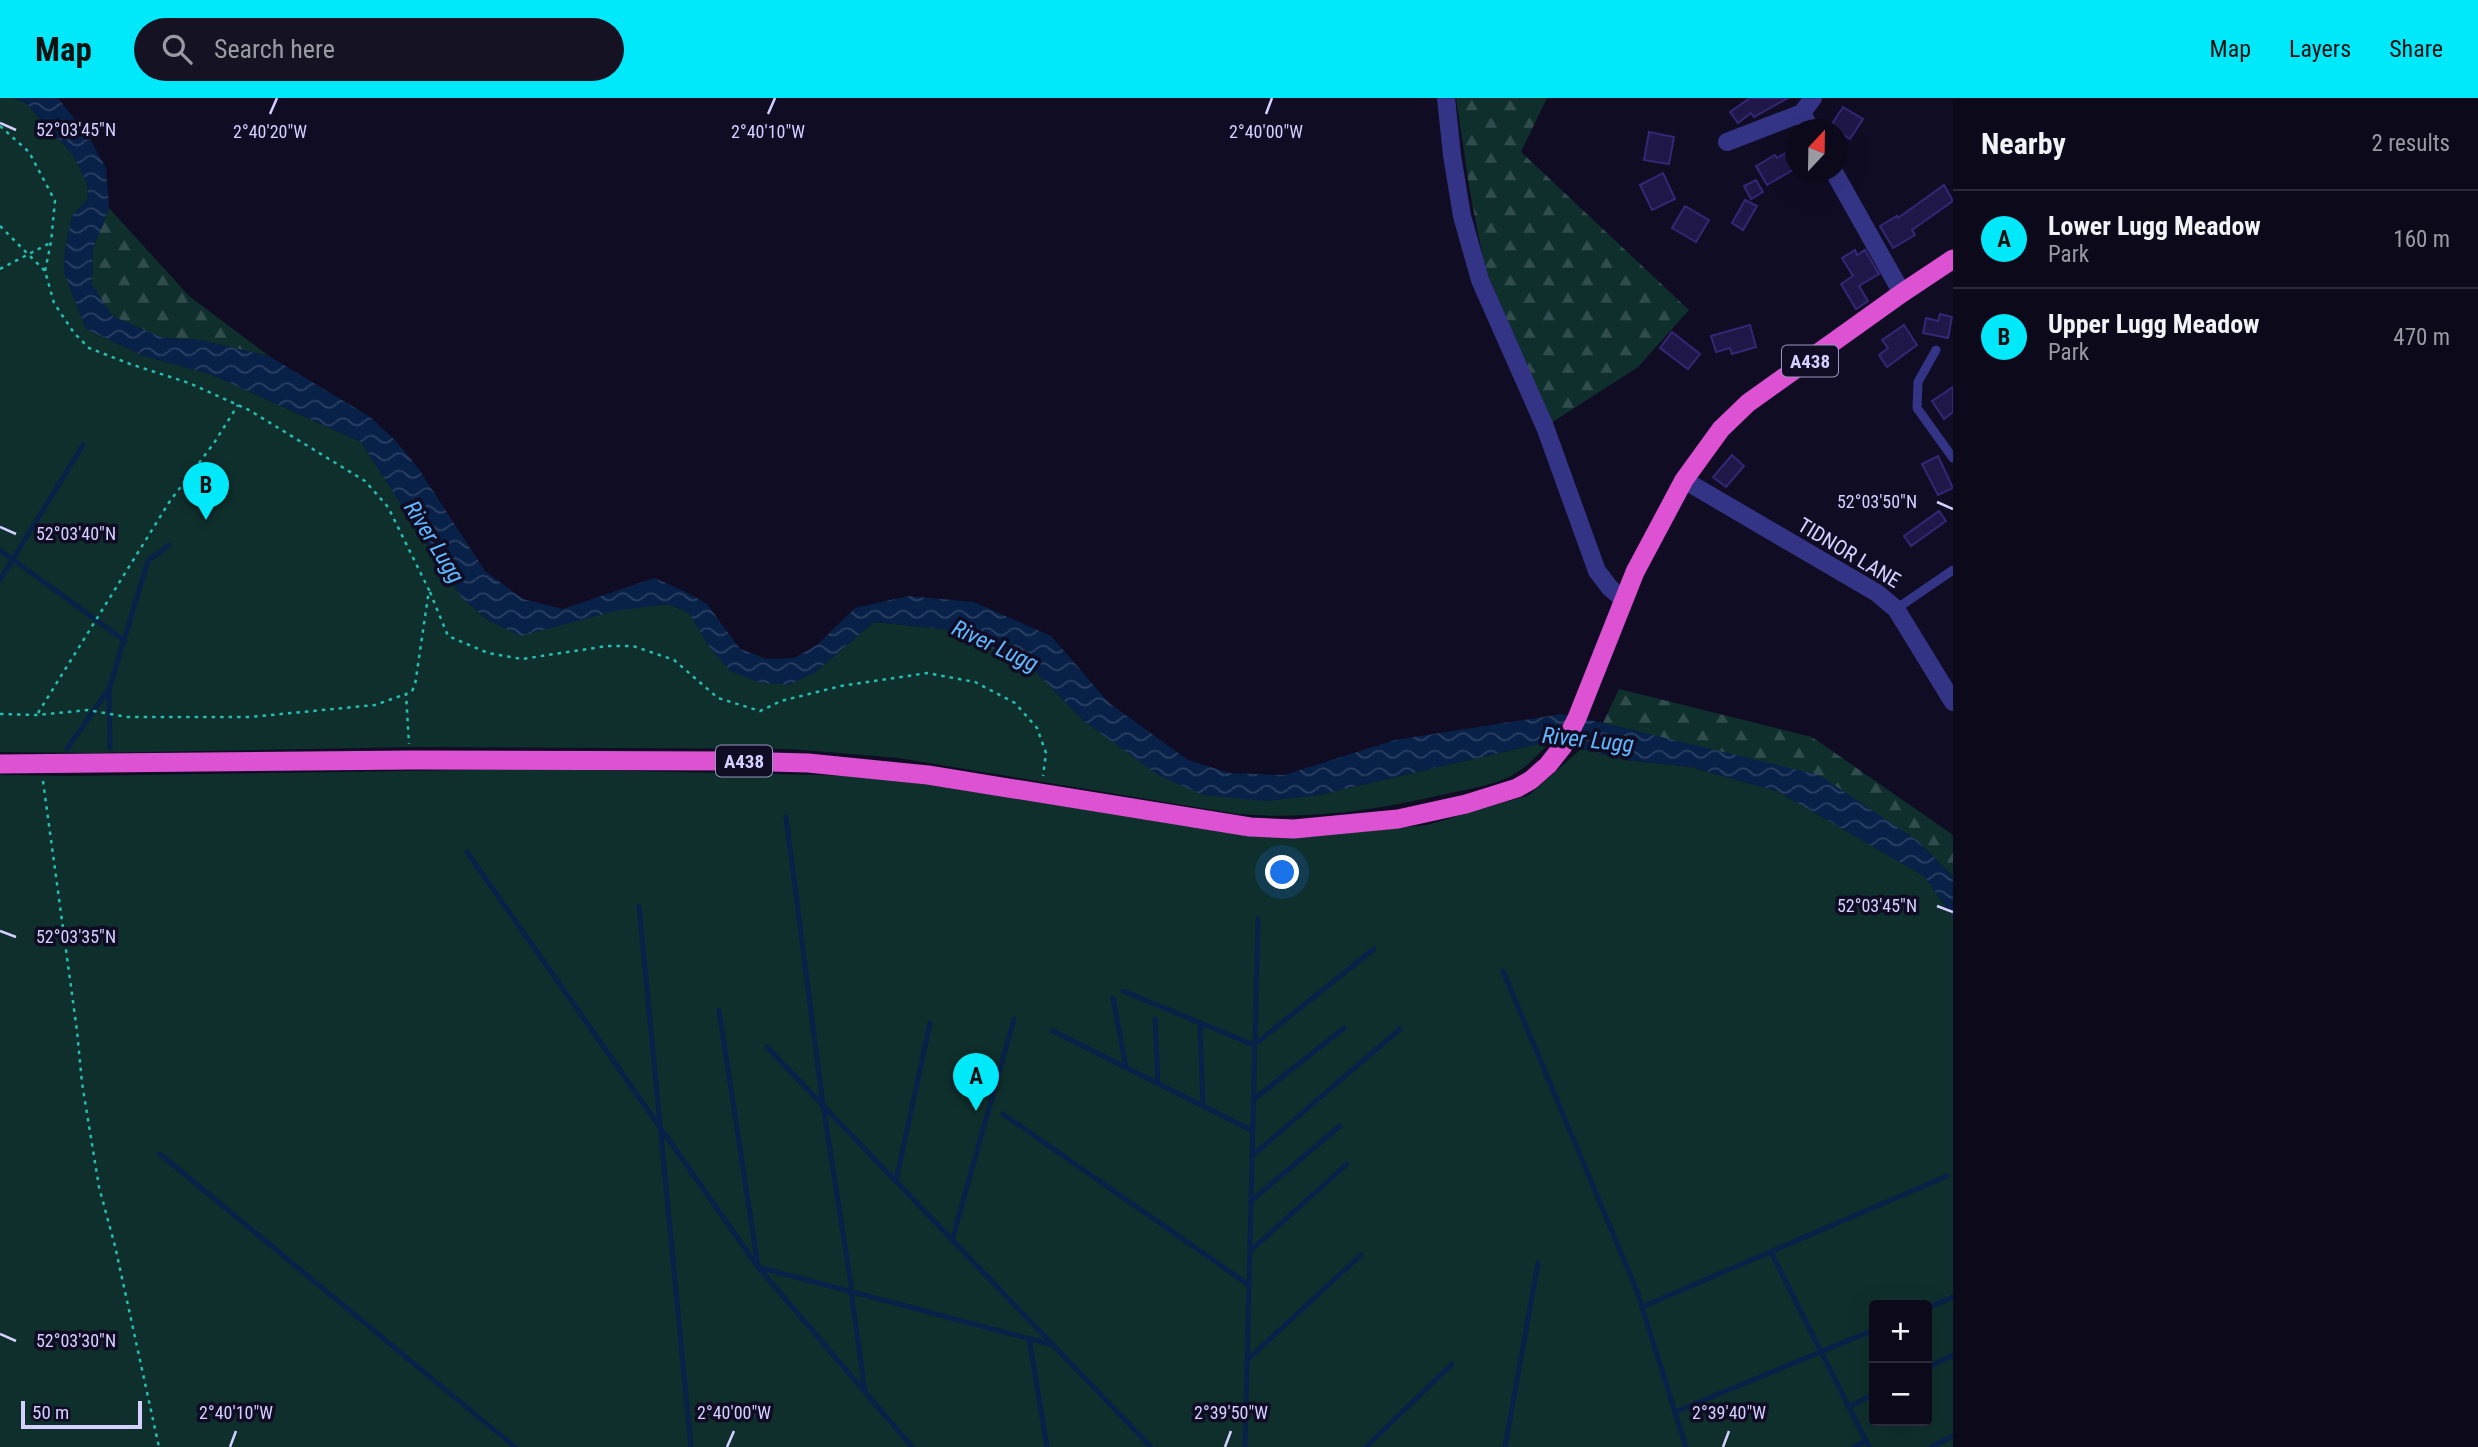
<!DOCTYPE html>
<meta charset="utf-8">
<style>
body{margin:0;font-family:"Roboto Condensed",sans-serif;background:#151224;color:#f1f3f6}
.controls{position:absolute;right:21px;bottom:21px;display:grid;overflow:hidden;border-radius:7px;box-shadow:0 7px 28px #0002}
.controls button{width:63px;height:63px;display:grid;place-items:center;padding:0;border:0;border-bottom:2px solid #2c2a3a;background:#0c091b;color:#f1f3f6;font:35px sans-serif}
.compass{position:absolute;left:1785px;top:21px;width:63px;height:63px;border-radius:50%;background:#0c091b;box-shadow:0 7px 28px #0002;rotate:22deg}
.scale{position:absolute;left:21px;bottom:18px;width:121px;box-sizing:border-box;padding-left:7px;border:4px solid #d4d0ff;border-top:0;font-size:19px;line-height:24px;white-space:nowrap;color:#d4d0ff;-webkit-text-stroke:5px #100c24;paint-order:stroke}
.you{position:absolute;left:1283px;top:775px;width:24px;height:24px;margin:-18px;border:5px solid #fff;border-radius:50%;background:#1a73e8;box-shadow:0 0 0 10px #1a73e833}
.badge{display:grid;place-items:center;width:46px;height:46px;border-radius:50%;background:#00e9fb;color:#111;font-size:23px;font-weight:700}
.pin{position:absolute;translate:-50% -58px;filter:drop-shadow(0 2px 4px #0008)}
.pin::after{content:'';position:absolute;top:37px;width:24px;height:21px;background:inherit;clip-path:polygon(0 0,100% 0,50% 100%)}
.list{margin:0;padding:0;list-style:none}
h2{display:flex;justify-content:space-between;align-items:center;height:91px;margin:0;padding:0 28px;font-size:30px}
h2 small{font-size:23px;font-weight:400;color:#9a9aa3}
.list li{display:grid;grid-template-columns:46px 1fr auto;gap:21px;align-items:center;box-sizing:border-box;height:98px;padding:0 28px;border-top:2px solid #2c2a3a}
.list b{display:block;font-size:26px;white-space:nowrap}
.list p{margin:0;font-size:23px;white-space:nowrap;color:#9a9aa3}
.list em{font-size:23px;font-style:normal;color:#9a9aa3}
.icon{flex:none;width:38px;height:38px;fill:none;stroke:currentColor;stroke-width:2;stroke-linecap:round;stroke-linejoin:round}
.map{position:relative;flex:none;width:1953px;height:1349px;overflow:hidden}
header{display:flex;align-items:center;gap:42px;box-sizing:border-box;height:98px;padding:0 35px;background:#00e9fb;color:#111}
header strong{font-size:33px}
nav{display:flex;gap:38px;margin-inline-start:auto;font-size:24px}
.search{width:490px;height:63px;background:#151224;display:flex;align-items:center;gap:18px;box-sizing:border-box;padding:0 24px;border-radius:38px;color:#9a9aa3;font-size:26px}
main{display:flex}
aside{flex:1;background:#0c091b}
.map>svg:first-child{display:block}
</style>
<header>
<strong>Map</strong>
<div class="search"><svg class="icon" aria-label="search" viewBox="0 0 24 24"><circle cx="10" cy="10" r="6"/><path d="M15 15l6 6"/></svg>Search here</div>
<nav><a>Map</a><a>Layers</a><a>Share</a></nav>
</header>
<main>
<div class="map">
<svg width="1953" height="1349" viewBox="0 0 1953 1349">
<defs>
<pattern id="forest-firs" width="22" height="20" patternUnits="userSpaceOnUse" patternTransform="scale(1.75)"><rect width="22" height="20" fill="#0f2f2d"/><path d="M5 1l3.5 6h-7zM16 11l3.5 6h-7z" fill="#314c4c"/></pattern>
<pattern id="water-waves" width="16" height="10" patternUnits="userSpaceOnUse" patternTransform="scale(1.75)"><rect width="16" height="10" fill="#082148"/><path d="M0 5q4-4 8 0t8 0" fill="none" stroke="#2b4063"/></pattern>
</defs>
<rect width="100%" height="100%" fill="#100c24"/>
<!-- green -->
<g fill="#0f2f2d" fill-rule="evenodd">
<path d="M 0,0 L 12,0 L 26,5 L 73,57 L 87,85 L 88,101 L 72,119 L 65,152 L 64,174 L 86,231 L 144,258 L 210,276 L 361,344 L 462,500 L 489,523 L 669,506 L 689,515 L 710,550 L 814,575 L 874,524 L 953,532 L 1031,569 L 1084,623 L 1265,703 L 1318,697 L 1551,643 C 1540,655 1526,670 1511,678 C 1493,687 1469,691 1450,695 C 1377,712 1313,722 1238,716 L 898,660 L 790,651 L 415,649 L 94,655 L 0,654 Z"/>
<path d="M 1581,651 L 1626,662 L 1691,669 L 1777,693 L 1924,778 L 1953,819 L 1953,1349 L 0,1349 L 0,677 L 69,678 L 546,671 L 858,678 L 960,690 L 1244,734 L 1312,739 L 1427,727 L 1529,697 ZM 1874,1207 L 1927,1207 L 1927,1323 L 1874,1323 Z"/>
</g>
<!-- forest -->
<g fill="url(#forest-firs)">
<polygon points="1456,0 1547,0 1521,54 1689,212 1638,269 1551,325 1485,170 1470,94"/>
<polygon points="109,110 189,198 269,258 200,242 163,240 112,218 92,187 93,150"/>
<polygon points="1619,591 1812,639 1953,737 1953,779 1918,743 1819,678 1603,625"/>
</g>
<!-- water -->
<polygon fill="url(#water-waves)" points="12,0 58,0 89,39 106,70 109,110 93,150 92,186 112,218 163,240 200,242 269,258 370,319 396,343 418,370 485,473 523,501 563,511 654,480 686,494 707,506 740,551 767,561 794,560 817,547 855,510 908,498 974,504 1051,538 1109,605 1188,662 1230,675 1284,677 1395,642 1562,616 1603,625 1819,677 1918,743 1953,779 1953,819 1924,778 1777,693 1691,669 1626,662 1551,643 1318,697 1265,703 1203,697 1158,677 1084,623 1031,569 953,532 874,524 814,575 789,587 758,584 730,573 710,550 689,515 669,506 615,513 521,538 489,523 462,500 361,344 210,276 144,258 86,231 64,174 65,152 72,118 88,101 87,85 73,57 26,5"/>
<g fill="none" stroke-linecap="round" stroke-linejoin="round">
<!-- stream -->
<g stroke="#082148" stroke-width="5">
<polyline points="0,452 125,543"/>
<polyline points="0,482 83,347"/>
<polyline points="109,591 110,650"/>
<polyline points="67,651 109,591 148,463 169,447"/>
<polyline points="786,719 823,1007 852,1193"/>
<polyline points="467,754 758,1169 1053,1247"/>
<polyline points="639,808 691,1349"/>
<polyline points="1503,873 1637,1193 1686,1349"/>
<polyline points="1123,893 1254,947 1374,851"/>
<polyline points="1113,900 1126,969"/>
<polyline points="719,912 758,1169 912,1349"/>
<polyline points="1155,921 1158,985"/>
<polyline points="1200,925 1203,1008"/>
<polyline points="1053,933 1253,1033"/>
<polyline points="767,949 1151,1349"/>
<polyline points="1253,1002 1344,930"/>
<polyline points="1003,1016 1249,1187"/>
<polyline points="160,1056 515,1349"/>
<polyline points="1252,1058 1400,931"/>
<polyline points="896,1083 930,925"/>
<polyline points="1251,1103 1340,1028"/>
<polyline points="952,1142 1014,921"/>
<polyline points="1250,1153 1347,1066"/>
<polyline points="1771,1154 1869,1349"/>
<polyline points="851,1193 865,1294"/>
<polyline points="1642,1209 1947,1078"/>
<polyline points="1927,1210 1953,1199"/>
<polyline points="1029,1240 1047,1349"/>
<polyline points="1247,1262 1361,1157"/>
<polyline points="1927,1270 1953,1257"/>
<polyline points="1849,1309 1874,1296"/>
<polyline points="1675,1314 1874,1232"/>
<polyline points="1245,1349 1258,821"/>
<polyline points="1366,1349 1452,1266"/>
<polyline points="1505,1349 1538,1165"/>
<polyline points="1854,1349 1866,1343"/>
<polyline points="1931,1349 1953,1338"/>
</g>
</g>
<!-- building -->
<g fill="#1f1747" stroke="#342775" stroke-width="2">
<polygon points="1750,0 1788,0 1754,19 1751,15 1738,25 1730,14"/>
<polygon points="1843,9 1863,21 1850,41 1830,29"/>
<polygon points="1649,34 1674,39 1669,66 1644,62"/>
<polygon points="1796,49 1796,70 1767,87 1756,68 1775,57 1777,60"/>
<polygon points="1663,75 1675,101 1652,112 1640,87"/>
<polygon points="1756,82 1763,94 1751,101 1744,88"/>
<polygon points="1944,87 1953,103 1912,132 1915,137 1893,150 1880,128 1897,118 1898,120"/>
<polygon points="1745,102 1757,108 1743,132 1732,125"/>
<polygon points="1685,108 1709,122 1696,144 1672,130"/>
<polygon points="1855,152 1857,157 1865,152 1879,176 1859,188 1868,203 1856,211 1841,186 1853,178 1842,160"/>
<polygon points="1940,216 1952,219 1948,240 1923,235 1926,220 1938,223"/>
<polygon points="1750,227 1756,249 1732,256 1730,250 1716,254 1711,238"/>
<polygon points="1904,227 1917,247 1887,269 1879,257 1888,250 1882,242"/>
<polygon points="1672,234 1700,256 1688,271 1660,250"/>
<polygon points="1953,289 1953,314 1944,321 1932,303"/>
<polygon points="1732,357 1744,368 1726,389 1713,379"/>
<polygon points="1938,358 1953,390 1938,397 1922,366"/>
<polygon points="1939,413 1946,423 1911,448 1904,438"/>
</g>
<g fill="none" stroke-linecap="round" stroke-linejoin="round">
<!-- path -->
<g stroke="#25beb0" stroke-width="2.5" stroke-dasharray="3.5 5" stroke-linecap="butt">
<polyline points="0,28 29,54 55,103 51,144 45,173"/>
<polyline points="0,128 45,173 54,205 74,235 89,250 130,266 189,285 249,312 365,383 388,409 429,492 415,587 412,593 406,596 409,646"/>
<polyline points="0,171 50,145"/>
<polyline points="430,494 448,538 488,555 522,561 607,548 633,548 674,562 718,600 760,613 781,603 841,588 927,575 975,584 1015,605 1037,630 1046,655 1043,678"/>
<polyline points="38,615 170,403 214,345 238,307"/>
<polyline points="0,616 37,617 88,612 127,619 250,619 375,607 406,596"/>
<polyline points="43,683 77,933 82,985 99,1089 115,1148 159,1349"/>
</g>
<!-- service -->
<g stroke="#343487" stroke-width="9">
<polyline points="1936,252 1918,284 1917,310 1953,360"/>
<polyline points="1896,511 1953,472"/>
</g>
<!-- minor -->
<g stroke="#343487" stroke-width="18">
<polyline points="1446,0 1452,57 1462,118 1480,182 1545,329 1597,473 1610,490 1624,502"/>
<polyline points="1811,32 1802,15 1813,0"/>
<polyline points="1727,44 1802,15"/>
<polyline points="1834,74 1902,195"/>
<polyline points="1684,382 1877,495 1896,511 1953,604"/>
</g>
<!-- trunk -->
<polyline stroke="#dd51d3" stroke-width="19" points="0,666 412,662 731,663 808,665 928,677 1250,729 1294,731 1398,721 1466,706 1517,690 1531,682 1548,667 1563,648 1577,620 1635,474 1684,382 1721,331 1748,305 1902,195 1953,161"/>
</g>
<!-- ticks -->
<path fill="none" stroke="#d4d0ff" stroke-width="2.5" d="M 270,16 L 277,0M 768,16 L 775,0M 1266,16 L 1272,0M 0,25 L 16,32M 1937,404 L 1953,411M 0,429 L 16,436M 1937,808 L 1953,814M 0,833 L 16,839M 0,1236 L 16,1243M 230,1349 L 236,1333M 727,1349 L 734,1333M 1225,1349 L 1231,1333M 1723,1349 L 1729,1333"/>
<g text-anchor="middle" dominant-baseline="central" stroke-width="7" stroke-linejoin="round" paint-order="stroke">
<!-- shield labels -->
<g fill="#100c24" stroke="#9995bd" stroke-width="2">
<rect x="1782" y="247.5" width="56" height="31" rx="5"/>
<rect x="716" y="647.5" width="56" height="31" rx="5"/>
</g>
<g font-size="19" font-weight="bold" fill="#d4d0ff">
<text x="1810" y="263">A438</text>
<text x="744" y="663">A438</text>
</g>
<!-- street labels -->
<g font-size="21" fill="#d4d0ff" stroke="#100c24">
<text transform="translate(1849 455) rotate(31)">TIDNOR LANE</text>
</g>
<!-- water labels -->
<g font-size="23" font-style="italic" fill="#5eb9ff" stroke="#100c24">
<text transform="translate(434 444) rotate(58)">River Lugg</text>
<text transform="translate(995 548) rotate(25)">River Lugg</text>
<text transform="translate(1588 642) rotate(6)">River Lugg</text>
</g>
</g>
<g font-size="18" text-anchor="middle" fill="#d4d0ff" stroke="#100c24" stroke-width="7" stroke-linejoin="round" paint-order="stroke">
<text x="76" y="38">52°03'45"N</text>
<text x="768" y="40">2°40'10"W</text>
<text x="1266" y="40">2°40'00"W</text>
<text x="270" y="40">2°40'20"W</text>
<text x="1877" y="410">52°03'50"N</text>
<text x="76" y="442">52°03'40"N</text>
<text x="1877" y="814">52°03'45"N</text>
<text x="76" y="845">52°03'35"N</text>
<text x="76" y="1249">52°03'30"N</text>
<text x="236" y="1321">2°40'10"W</text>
<text x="734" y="1321">2°40'00"W</text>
<text x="1231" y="1321">2°39'50"W</text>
<text x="1729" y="1321">2°39'40"W</text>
</g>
</svg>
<div class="controls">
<button>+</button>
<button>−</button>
</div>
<svg class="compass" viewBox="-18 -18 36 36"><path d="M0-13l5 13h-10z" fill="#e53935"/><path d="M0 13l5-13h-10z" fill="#9a9aa3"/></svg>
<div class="scale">50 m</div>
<div class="you"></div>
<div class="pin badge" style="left:976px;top:1013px">A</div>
<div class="pin badge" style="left:206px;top:422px">B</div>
</div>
<aside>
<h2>Nearby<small>2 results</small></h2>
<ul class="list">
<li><span class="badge">A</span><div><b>Lower Lugg Meadow</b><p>Park</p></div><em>160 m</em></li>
<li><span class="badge">B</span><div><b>Upper Lugg Meadow</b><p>Park</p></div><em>470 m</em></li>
</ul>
</aside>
</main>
